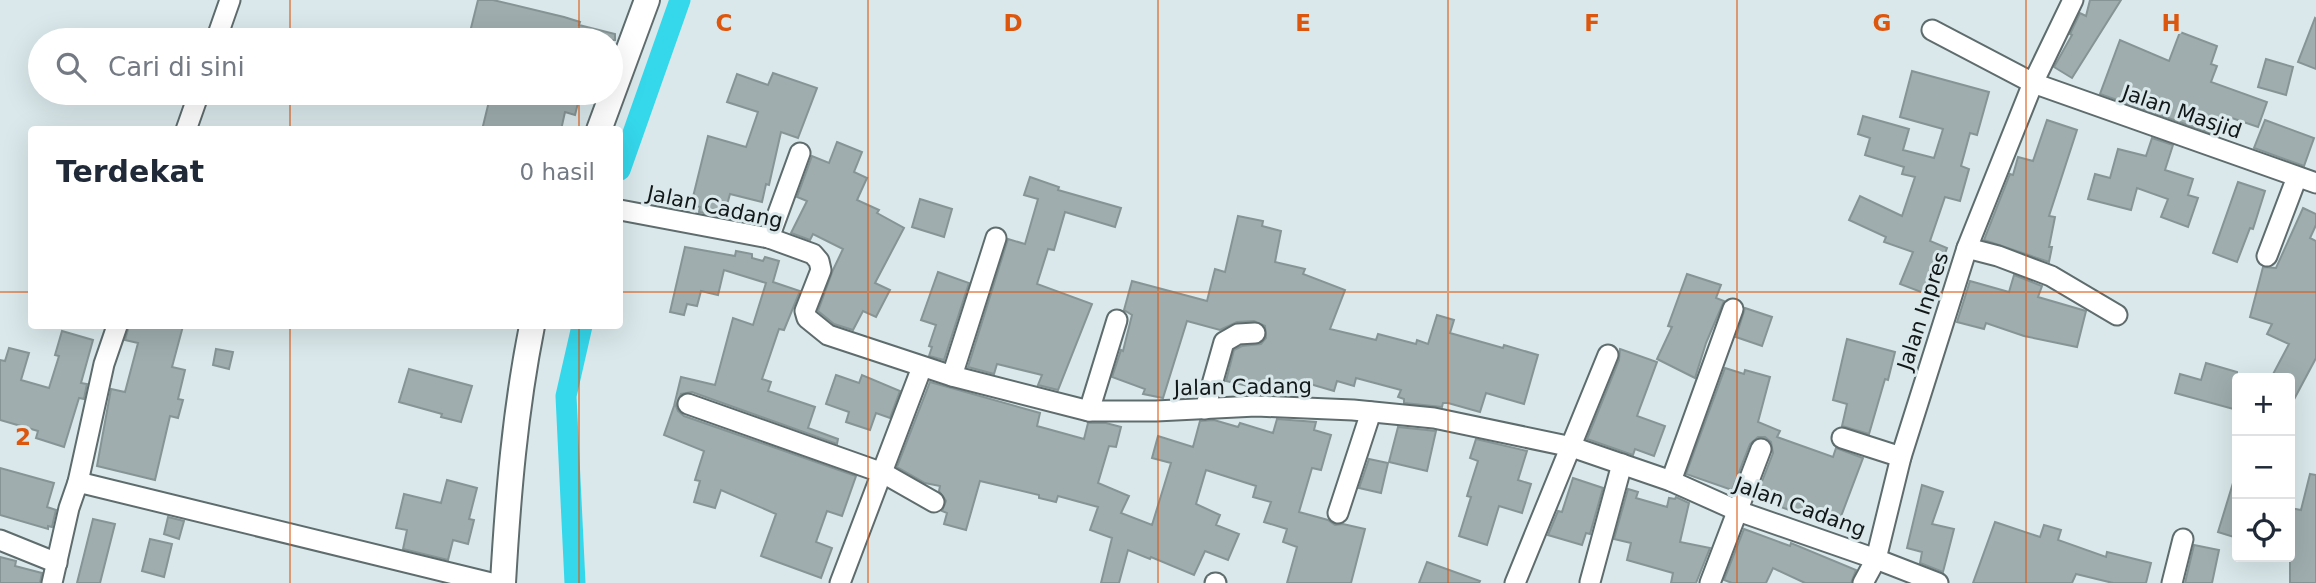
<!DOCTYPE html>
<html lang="id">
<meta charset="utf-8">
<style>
body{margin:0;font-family:"DejaVu Sans",sans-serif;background:#f6f6f7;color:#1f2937}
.controls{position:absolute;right:21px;bottom:21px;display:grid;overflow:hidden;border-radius:7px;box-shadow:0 7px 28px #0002}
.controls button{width:63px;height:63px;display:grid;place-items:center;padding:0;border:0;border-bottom:2px solid #e0e1e3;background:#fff;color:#1f2937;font:35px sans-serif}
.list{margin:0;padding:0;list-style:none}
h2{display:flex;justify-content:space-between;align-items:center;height:91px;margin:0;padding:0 28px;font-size:30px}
h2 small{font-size:23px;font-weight:400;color:#747a83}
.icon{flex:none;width:38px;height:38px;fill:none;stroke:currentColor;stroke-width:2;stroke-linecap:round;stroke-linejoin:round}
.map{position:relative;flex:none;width:2316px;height:583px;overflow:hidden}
.search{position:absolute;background:#fff;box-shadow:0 7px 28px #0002;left:28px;top:28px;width:595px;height:77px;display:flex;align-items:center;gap:18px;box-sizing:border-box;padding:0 24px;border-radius:38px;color:#747a83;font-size:26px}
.panel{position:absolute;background:#fff;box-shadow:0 7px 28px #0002;left:28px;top:126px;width:595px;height:203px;border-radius:7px}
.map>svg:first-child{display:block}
</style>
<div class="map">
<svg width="2316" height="583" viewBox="0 0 2316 583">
<rect width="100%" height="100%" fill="#dae8eb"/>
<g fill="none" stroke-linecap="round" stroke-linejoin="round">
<!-- canal -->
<g stroke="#35d7eb" stroke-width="21">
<polyline points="620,170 680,0"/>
<polyline points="575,583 566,396 582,326"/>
</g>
</g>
<!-- building -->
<g fill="#9fadaf" stroke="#869496" stroke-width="2">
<polygon points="478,0 493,0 564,17 580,22 579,25 615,34 615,40 468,40"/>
<polygon points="2090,0 2121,0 2072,78 2054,67 2072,35 2070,34 2080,13 2086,16"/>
<polygon points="2315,18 2316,19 2316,69 2298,62"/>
<polygon points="2180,32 2217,46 2211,64 2217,66 2211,82 2267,102 2258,127 2226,116 2219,136 2100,94 2120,40 2169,61"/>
<polygon points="2266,59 2293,67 2286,95 2258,87"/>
<polygon points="1912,71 1989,92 1977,135 1970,133 1961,166 1969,169 1960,201 1945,197 1930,241 1947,248 1929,295 1900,284 1913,252 1884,242 1886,237 1849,220 1860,196 1902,216 1915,177 1902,174 1904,167 1865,155 1870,138 1858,134 1863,116 1909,129 1903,150 1934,158 1943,129 1900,117"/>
<polygon points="773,73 817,88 798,138 781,132 769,185 766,184 762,202 730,194 725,212 715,210 714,215 699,212 700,207 691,205 708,136 746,147 758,112 727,102 737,74 768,85"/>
<polygon points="491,93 556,93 579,99 575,115 565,112 561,130 482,130"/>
<polygon points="2047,120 2077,130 2049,216 2055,217 2049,247 2052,247 2049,262 1984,240 2010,174 2013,175 2018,157 2033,161"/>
<polygon points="2265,120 2314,138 2304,166 2254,148"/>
<polygon points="2152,138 2173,145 2165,170 2193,179 2188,195 2198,198 2188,227 2161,217 2168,199 2137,188 2131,210 2088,199 2095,174 2110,178 2118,149 2146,156"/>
<polygon points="837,142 862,152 854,172 867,178 857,200 879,210 877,213 904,228 875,283 890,290 876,317 863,311 853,330 834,324 818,311 833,270 843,249 813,234 810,240 791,233 807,201 797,197 812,156 829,163"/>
<polygon points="1030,177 1059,187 1058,190 1121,208 1115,227 1065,212 1054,250 1048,249 1037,284 1092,304 1058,390 1038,385 1042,375 997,364 994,374 968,367 1008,239 1025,244 1038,199 1024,195"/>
<polygon points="2238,182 2265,191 2253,229 2250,228 2237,262 2213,253"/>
<polygon points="920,199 952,209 944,237 912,227"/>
<polygon points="2303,208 2316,214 2316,225 2310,238 2316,241 2316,358 2290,407 2290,378 2271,378 2289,344 2267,334 2272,324 2250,317 2263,267 2276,268"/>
<polygon points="1238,216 1263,221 1262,226 1281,231 1275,262 1305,269 1303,274 1345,290 1330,329 1376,340 1378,334 1416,344 1417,340 1428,344 1437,315 1454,320 1450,333 1503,348 1504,345 1538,355 1524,404 1486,393 1480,412 1448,403 1443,403 1442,407 1404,403 1404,399 1398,397 1401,390 1356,378 1354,386 1337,381 1334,391 1310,384 1309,388 1292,383 1289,395 1273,394 1274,392 1226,381 1234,350 1242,346 1261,344 1266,338 1265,326 1254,321 1237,322 1220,330 1187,321 1163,398 1143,394 1145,389 1112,377 1121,350 1123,351 1132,315 1124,310 1132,281 1207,301 1215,269 1225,272"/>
<polygon points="685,247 735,256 736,251 752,254 752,258 763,261 765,257 779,261 773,282 800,291 784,330 779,329 762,379 771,382 768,391 815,407 808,428 838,439 837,444 692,392 681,394 676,406 678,411 684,416 856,476 842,516 827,511 816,542 832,548 821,578 761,556 776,514 721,490 715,508 694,502 700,481 695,480 704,451 664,435 674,406 681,377 715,385 733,318 753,325 766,283 724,270 718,295 701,291 697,306 687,304 684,315 670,312"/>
<polygon points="938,272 969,283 944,360 929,356 932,347 929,346 936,325 921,320"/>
<polygon points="1687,274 1721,285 1716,298 1724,301 1706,343 1695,378 1657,359 1672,327 1668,326"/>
<polygon points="2014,275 2042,286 2038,297 2086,311 2077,347 2024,336 1986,323 1984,329 1957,322 1970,281 2009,292"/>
<polygon points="1745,308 1772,317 1762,346 1736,337"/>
<polygon points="129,326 183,326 172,367 185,370 178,399 183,400 178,418 170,416 155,480 97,466 111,389 125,392 138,343 125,340"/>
<polygon points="62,331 93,340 81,383 87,384 84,399 79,398 64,447 36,438 38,431 0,420 0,360 5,361 9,348 29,353 21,380 49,388 59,356 55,355"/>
<polygon points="1847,339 1895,352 1888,380 1885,379 1869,434 1842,426 1847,404 1833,400"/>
<polygon points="216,349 233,352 229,369 213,365"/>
<polygon points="1620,349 1657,362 1637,416 1665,426 1654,456 1635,449 1633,455 1587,439 1619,360"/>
<polygon points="2206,363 2237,372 2237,410 2175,393 2180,374 2201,380"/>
<polygon points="1725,368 1744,374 1745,370 1770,377 1758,422 1780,431 1777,437 1833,457 1836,448 1863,458 1837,527 1778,506 1779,503 1756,497 1773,453 1771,442 1765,437 1758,437 1750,444 1732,490 1686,474"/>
<polygon points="409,369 472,386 461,422 441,417 442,414 399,402"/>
<polygon points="836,375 859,383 862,375 900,391 890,418 876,413 870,430 846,422 849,412 826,404"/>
<polygon points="930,382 1040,413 1037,426 1084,439 1088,423 1106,423 1121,427 1116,447 1109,446 1098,483 1129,496 1121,513 1152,525 1171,463 1152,458 1158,436 1193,447 1200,421 1214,420 1238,427 1240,423 1273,433 1277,419 1316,422 1314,430 1331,435 1321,470 1312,468 1299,512 1328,520 1335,525 1343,524 1365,529 1351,583 1287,583 1297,547 1283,542 1287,529 1264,522 1271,502 1253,497 1256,486 1206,470 1196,504 1220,515 1216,525 1239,534 1228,560 1205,551 1194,575 1151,557 1150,559 1128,550 1119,583 1101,583 1112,538 1090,530 1098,507 1058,496 1056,502 1039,498 1039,495 980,481 966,530 944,524 947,513 942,511 946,501 939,491 940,486 925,483 897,467"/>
<polygon points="1398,427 1436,431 1427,471 1389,462"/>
<polygon points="1476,439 1527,451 1518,480 1531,484 1522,513 1499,506 1487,545 1459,536 1471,497 1467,496 1478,461 1470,458"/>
<polygon points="1369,459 1388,463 1381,493 1359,488"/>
<polygon points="0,468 54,483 47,507 56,510 52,527 48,526 48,529 0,515"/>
<polygon points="2310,474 2316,475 2316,583 2290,583 2290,508 2301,510"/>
<polygon points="1573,478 1603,488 1590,534 1586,533 1582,545 1548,535 1558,511 1562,512"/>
<polygon points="447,480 477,488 469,519 474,520 468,544 453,540 448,560 403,549 407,530 396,528 404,494 441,503"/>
<polygon points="2233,483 2237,484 2237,538 2218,532"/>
<polygon points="1922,485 1943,492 1932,524 1954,529 1943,572 1920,563 1922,552 1907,548"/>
<polygon points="1628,489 1638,492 1636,498 1667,507 1669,498 1675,499 1676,497 1689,503 1680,542 1710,548 1696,583 1671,583 1673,573 1627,560 1631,543 1614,539"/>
<polygon points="168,517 184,521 179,539 164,534"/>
<polygon points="93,519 115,524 100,583 77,583"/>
<polygon points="1995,522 2040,537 2044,525 2061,530 2058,540 2106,557 2107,552 2151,563 2146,583 2113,583 2076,574 2072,583 1973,583"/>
<polygon points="1744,529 1790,546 1791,543 1856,570 1851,583 1805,583 1773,568 1766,583 1732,583 1724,580"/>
<polygon points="150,539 172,544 164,577 142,571"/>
<polygon points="2194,545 2219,550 2212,583 2185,583"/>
<polygon points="0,557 16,561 15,566 42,573 40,583 0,583"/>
<polygon points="1427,562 1480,581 1479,583 1419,583"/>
</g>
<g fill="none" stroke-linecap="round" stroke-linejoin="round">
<!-- minor casing -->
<g stroke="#5f6c6e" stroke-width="23">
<g id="minor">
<polyline points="1932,30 2033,83 2316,183"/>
<polyline points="216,40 230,0"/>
<polyline points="186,130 199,93"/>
<polyline points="620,210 769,238 813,254 819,261 821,270 805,311 807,318 828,335 952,376 1089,411 1156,411 1256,406 1353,410 1434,418 1572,447 1671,481 1738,511 1876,559 1938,583"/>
<polyline points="769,238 800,153"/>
<polyline points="1967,248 1998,256 2051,276 2117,315"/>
<polyline points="2267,256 2297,177"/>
<polyline points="952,376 996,238"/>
<polyline points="688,404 883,473 934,502"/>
<polyline points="1205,409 1224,342 1238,334 1255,333"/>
<polyline points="1089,411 1117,320"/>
<polyline points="1842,438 1901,457"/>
<polyline points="1671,481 1733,309"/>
<polyline points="78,482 104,364 117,326"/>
<polyline points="1338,513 1371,412"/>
<polyline points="0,540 57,563"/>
<polyline points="1590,582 1622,464"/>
<polyline points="52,583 69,508 78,482 491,583"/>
<polyline points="840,583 922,367"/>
<polyline points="1215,583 1216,583"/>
<polyline points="1515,583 1608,355"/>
<polyline points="1710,583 1761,449"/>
<polyline points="1863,583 1876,559 1901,457 1967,248 2033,83 2073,0"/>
<polyline points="2172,583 2183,539"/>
</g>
</g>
<!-- tertiary casing -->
<g stroke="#5f6c6e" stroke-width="28">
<g id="tertiary">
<polyline points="599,130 647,0"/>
<path d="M 503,583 C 508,496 515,411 532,326"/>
</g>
</g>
<!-- minor -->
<use href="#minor" stroke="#fff" stroke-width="19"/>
<!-- tertiary -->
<use href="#tertiary" stroke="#fff" stroke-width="24"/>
</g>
<!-- grid -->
<path fill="none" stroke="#dd560d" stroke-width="2" stroke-opacity="0.55" d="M 290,0 L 290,40M 579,0 L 579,40M 868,0 L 868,583M 1158,0 L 1158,583M 1448,0 L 1448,583M 1737,0 L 1737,583M 2026,0 L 2026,583M 290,93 L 290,130M 579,93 L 579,130M 0,292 L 32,292M 620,292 L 2316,292M 290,326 L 290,583M 579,326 L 579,583"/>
<g text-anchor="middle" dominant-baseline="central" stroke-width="6" stroke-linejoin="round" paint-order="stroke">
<!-- street labels -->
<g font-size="21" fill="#121717" stroke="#dae8eb">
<text transform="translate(2182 112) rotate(19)">Jalan Masjid</text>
<text transform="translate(715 207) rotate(12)">Jalan Cadang</text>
<text transform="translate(1923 311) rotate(-72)">Jalan Inpres</text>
<text transform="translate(1243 387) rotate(-1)">Jalan Cadang</text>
<text transform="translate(1800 507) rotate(20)">Jalan Cadang</text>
</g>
</g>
<g font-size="23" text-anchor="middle" font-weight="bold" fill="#dd560d" stroke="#dae8eb" stroke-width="6" stroke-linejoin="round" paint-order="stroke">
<text x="724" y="31">C</text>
<text x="1013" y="31">D</text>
<text x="1303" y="31">E</text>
<text x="1592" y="31">F</text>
<text x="1882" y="31">G</text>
<text x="2171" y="31">H</text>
<text x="23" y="445">2</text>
</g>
</svg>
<div class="controls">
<button>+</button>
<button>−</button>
<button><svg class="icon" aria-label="locate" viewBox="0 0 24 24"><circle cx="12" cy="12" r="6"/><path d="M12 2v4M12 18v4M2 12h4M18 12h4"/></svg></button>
</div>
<div class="search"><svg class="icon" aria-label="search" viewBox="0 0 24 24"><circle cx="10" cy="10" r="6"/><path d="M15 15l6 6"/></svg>Cari di sini</div>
<section class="panel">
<h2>Terdekat<small>0 hasil</small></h2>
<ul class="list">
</ul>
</section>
</div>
